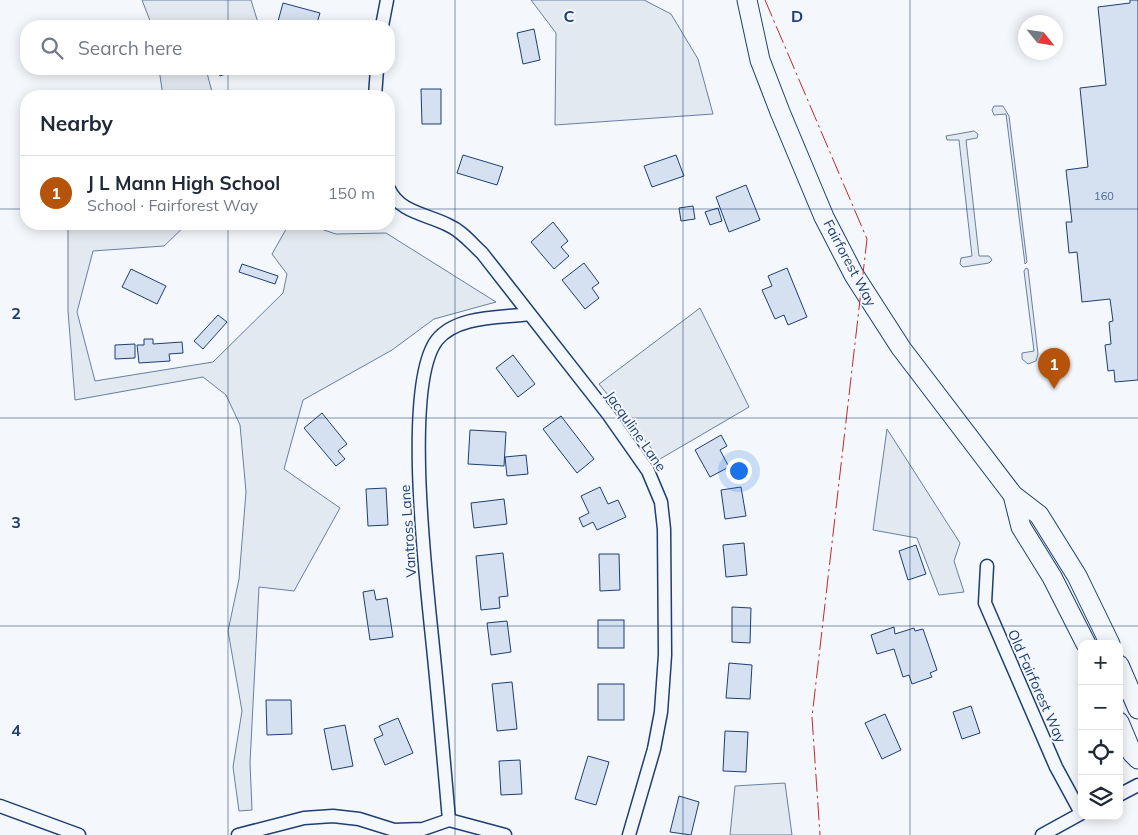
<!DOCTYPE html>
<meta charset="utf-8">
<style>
body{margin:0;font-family:Mulish,sans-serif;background:#f2f2f3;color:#1f2937}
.controls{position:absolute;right:15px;bottom:15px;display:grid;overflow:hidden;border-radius:10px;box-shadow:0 2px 12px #0003}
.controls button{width:45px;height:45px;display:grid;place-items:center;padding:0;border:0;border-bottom:1px solid #e0e1e3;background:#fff;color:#1f2937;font:25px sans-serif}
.compass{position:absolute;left:1018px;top:15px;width:45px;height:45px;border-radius:50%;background:#fff;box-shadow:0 2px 12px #0003;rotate:120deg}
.you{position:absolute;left:738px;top:470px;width:18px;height:18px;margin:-12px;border:4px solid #fff;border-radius:50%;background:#1a73e8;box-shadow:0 0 0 8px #1a73e833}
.badge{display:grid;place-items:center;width:32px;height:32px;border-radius:50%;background:#b45309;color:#fff;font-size:16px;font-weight:700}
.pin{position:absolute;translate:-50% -41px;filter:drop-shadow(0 1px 2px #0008)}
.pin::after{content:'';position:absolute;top:26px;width:18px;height:15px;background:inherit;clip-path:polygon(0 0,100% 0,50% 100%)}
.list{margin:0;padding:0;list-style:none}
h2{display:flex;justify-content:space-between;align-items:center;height:65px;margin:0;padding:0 20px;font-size:21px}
h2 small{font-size:16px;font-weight:400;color:#747a83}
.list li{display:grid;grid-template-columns:32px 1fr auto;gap:15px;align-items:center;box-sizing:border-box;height:75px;padding:0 20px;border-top:1px solid #e0e1e3}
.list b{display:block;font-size:19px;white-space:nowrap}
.list p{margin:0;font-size:16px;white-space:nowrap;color:#747a83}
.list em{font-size:16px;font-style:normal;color:#747a83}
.icon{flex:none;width:28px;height:28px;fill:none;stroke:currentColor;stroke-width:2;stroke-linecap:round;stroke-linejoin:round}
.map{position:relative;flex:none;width:1138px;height:835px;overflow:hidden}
.search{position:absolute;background:#fff;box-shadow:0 2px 12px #0003;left:20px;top:20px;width:375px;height:55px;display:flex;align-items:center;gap:12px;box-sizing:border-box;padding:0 18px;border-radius:20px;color:#747a83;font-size:19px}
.panel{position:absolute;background:#fff;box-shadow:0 2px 12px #0003;left:20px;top:90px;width:375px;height:140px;border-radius:20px}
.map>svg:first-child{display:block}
</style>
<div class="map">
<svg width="1138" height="835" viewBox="0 0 1138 835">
<rect width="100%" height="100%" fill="#f4f7fb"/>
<!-- green -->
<g fill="#e3e9f0" stroke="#687fa3">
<polygon points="142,0 251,0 259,26 152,26"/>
<polygon points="531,0 644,0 671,14 698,59 713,114 555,125 556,33"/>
<polygon points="159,69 206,69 213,96 163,96"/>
<polygon points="994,106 1003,106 1009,116 1027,262 1025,264 1006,114 994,115 992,110"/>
<polygon points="974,131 978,134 977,138 966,140 979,256 989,256 992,260 989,263 963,267 960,264 961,258 972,256 959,140 947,140 946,136"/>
<polygon points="68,224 187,224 164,246 93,251 77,312 95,381 213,362 283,293 287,274 272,254 289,224 306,224 336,234 386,233 496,302 434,319 392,350 303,400 284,469 340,508 294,591 259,587 250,763 252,810 239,811 233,767 242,711 228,631 239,579 246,492 240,425 226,395 203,377 75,400 68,311"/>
<polygon points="1026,268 1028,269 1038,354 1036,361 1028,364 1022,359 1022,353 1034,351 1024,271"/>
<polygon points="700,308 749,407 660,459 599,384"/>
<polygon points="887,429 960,543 954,561 964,592 939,595 917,538 873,530"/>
<polygon points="785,783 792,835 730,835 735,786"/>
</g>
<!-- building -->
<g fill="#d5e0f0" stroke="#1d3f73">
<polygon points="1130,0 1138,0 1138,380 1115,382 1114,370 1108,371 1105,345 1111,344 1109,322 1113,321 1110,299 1082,302 1077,252 1069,253 1066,222 1072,222 1066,170 1088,167 1080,88 1106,85 1098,7 1130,3"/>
<polygon points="283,3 320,13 316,26 277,25"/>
<polygon points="534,29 540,60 523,64 517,33"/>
<polygon points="217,69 239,69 220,76"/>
<polygon points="421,89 441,89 441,124 422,124"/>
<polygon points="463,155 503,167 497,185 457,173"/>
<polygon points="676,155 684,176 652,187 644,166"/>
<polygon points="746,185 760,220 729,232 716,197"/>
<polygon points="693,206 695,219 681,221 679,208"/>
<polygon points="718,208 722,221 710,225 705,212"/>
<polygon points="553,222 568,241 561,247 569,256 554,269 531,242"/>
<polygon points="584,263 599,283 592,288 599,298 585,309 562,280"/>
<polygon points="242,264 278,276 275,284 239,272"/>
<polygon points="787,268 807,317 788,325 784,315 775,319 762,290 772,286 768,276"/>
<polygon points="131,269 166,286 157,304 122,287"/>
<polygon points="218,315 227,322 203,349 194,341"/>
<polygon points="144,339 153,339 153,344 182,342 183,353 169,354 170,361 139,363 137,345 144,345"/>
<polygon points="135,344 135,358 115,359 115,345"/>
<polygon points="513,355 535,384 518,397 496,368"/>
<polygon points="322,413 347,444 338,451 345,459 336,466 304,428"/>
<polygon points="561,416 594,459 577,473 543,429"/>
<polygon points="470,430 506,432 504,466 468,464"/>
<polygon points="721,435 727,446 720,450 729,467 710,477 695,450"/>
<polygon points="526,455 528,474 507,476 505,457"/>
<polygon points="600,487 608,504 618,500 626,517 597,530 593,522 583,527 579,518 589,513 581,496"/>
<polygon points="741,487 746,516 725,519 721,490"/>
<polygon points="386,488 388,525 368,526 366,489"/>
<polygon points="504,499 507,524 474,528 471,503"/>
<polygon points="744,543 747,575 726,577 723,545"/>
<polygon points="916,545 926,574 908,580 899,551"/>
<polygon points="503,553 508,596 499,597 500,608 481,610 476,556"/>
<polygon points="599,554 619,554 620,590 600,591"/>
<polygon points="374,590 376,600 387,598 393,637 370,640 363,592"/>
<polygon points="732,607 751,608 750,643 732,642"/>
<rect x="598" y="620" width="26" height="28"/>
<polygon points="507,621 511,652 491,655 487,623"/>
<polygon points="894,627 895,634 914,628 915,631 923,629 937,670 930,673 932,677 912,684 909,675 903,677 894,649 877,654 871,635"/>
<polygon points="729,663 752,665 750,699 726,698"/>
<polygon points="512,682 517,729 497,731 492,684"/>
<rect x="598" y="684" width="26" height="36"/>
<polygon points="266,700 291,700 292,734 267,735"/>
<polygon points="971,706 980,733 962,739 953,712"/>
<polygon points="885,714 901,750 882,759 865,723"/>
<polygon points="398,718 413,753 385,765 374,739 383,735 379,726"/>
<polygon points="345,725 353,766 332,770 324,729"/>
<polygon points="725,731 748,732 746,772 723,771"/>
<polygon points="588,756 609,762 596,805 575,799"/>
<polygon points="520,760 522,794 501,795 499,761"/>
<polygon points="679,796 699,802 691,835 670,832"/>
</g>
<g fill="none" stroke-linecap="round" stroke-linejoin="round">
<!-- street casing -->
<g stroke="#1d3f73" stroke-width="15">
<g id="street">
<polyline points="382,26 387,0"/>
<polyline points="375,96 377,69"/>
<path d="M 389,189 C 400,213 427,214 448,225 C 462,231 471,243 482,253 L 608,414 L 648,471 L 661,502 L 664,529 L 665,655 L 661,712 L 654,749 L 629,835"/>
<polyline points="987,566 985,603 1056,767 1081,813"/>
<polyline points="1119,795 1138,785"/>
<polyline points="0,806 79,835"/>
<path d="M 449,820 C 444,763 439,705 433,647 C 427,586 402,385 437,340 C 457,315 501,318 529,314"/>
<polyline points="238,835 304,818 333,816 359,819 394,830 423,829 449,820 505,835"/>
<polyline points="1042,835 1082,813"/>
</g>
</g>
<!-- secondary casing -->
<g stroke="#1d3f73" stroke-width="21">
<g id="secondary">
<polyline points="747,0 760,60 780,112 824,217 854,275 901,348 1013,495 1039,515 1077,576 1110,644"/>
<polyline points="1013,495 1021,527 1052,577 1086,644"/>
<polyline points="1119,665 1138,709"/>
<polyline points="1119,722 1132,753 1138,759"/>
</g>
</g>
<!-- street -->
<use href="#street" stroke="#f4f7fb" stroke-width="12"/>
<!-- secondary -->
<use href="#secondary" stroke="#f4f7fb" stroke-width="19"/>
<!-- power -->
<polyline stroke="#c62828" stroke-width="1" stroke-dasharray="18 4 2.5 4" stroke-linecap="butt" points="765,0 867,239 812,717 820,835"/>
</g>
<!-- grid -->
<path fill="none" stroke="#1d3f73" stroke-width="1" stroke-opacity="0.55" d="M 228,0 L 228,26M 455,0 L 455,835M 683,0 L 683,835M 910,0 L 910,835M 228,69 L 228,96M 0,209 L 26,209M 389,209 L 1138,209M 228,224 L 228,835M 0,418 L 1138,418M 0,626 L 1138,626"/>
<g text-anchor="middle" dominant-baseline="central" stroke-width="4" stroke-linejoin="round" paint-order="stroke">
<!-- number labels -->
<g font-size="11" fill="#4b6792">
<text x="1104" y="196">160</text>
</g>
<!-- street labels -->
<g font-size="14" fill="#1d3f73" stroke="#f4f7fb">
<text transform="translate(850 263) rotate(62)">Fairforest Way</text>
<text transform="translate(636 431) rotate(55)">Jacquline Lane</text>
<text transform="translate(408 531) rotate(-94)">Vantross Lane</text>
<text transform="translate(1037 686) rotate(66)">Old Fairforest Way</text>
</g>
</g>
<g font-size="16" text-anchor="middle" font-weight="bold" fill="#1d3f73" stroke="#f4f7fb" stroke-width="4" stroke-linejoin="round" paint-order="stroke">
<text x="569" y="22">C</text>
<text x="797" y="22">D</text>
<text x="16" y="319">2</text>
<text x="16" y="528">3</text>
<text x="16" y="736">4</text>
</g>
</svg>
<div class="controls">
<button>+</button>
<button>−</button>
<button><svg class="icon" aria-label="locate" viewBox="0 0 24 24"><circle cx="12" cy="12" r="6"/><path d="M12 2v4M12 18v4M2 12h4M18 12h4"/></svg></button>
<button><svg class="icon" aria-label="layers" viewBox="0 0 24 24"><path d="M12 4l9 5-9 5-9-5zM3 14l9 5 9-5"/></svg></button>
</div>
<svg class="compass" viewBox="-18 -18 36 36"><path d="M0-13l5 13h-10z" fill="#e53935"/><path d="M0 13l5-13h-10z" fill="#747a83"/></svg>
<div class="you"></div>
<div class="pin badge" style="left:1054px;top:389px">1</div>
<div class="search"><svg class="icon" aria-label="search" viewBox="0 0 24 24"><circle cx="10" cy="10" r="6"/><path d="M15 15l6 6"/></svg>Search here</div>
<section class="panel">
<h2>Nearby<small></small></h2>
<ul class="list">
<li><span class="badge">1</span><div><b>J L Mann High School</b><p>School · Fairforest Way</p></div><em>150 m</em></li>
</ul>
</section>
</div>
